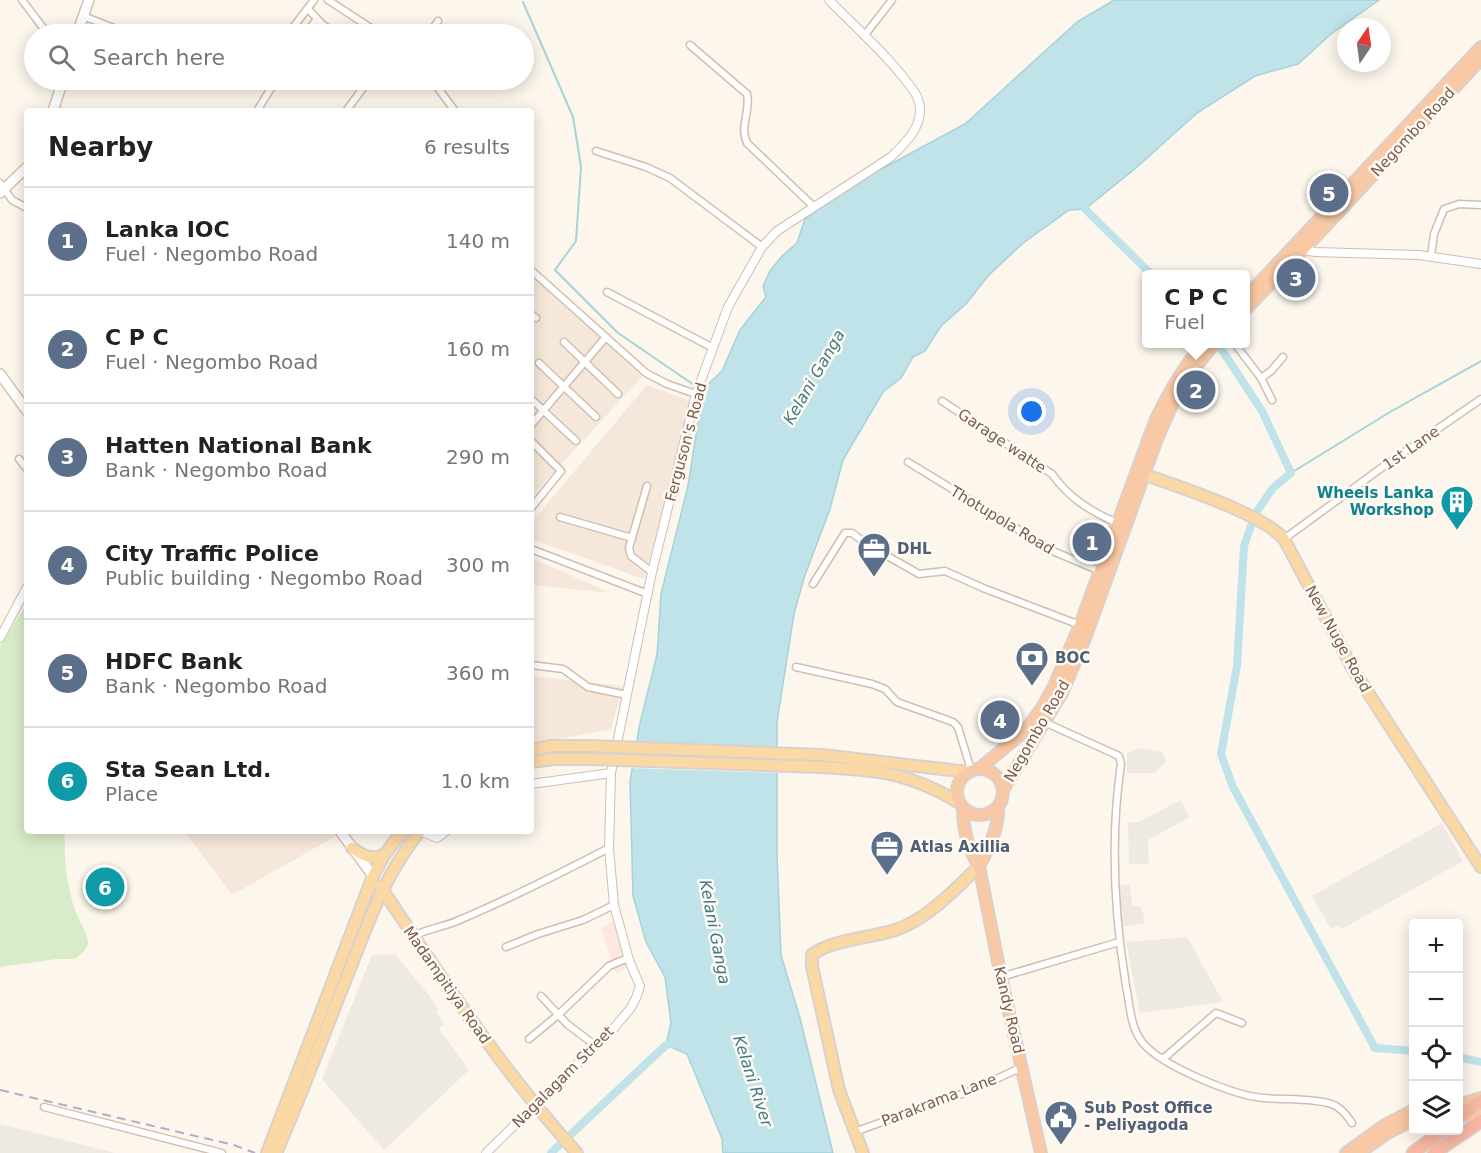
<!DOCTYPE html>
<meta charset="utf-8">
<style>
body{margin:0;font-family:"DejaVu Sans",sans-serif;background:#f6f6f6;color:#222}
.controls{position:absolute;right:18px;bottom:18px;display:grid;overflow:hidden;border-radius:6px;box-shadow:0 3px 15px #0003}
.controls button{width:54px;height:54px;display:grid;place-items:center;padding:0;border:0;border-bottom:2px solid #e0e0e0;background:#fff;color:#222;font:30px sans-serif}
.compass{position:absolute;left:1337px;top:18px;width:54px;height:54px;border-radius:50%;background:#fff;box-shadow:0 3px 15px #0003;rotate:13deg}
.you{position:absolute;left:1032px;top:412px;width:21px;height:21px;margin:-15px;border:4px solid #fff;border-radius:50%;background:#1a73e8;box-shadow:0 0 0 9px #1a73e833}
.badge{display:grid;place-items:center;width:39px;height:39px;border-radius:50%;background:#d93025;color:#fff;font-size:20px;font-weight:700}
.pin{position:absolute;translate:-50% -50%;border:3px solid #fff;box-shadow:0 2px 6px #0006}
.popup{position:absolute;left:1142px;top:270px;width:108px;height:78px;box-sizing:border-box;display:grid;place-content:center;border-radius:6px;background:#fff;filter:drop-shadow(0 2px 4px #0005);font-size:20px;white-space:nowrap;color:#767676}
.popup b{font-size:22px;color:#222}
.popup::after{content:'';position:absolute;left:50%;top:100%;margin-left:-12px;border:12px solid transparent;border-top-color:#fff}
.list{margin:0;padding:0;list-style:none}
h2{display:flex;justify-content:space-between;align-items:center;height:78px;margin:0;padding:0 24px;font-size:26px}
h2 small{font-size:20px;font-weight:400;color:#767676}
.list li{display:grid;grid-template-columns:39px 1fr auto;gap:18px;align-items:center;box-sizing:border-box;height:108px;padding:0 24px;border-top:2px solid #e0e0e0}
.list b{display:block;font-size:22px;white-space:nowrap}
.list p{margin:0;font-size:20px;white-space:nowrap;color:#767676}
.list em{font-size:20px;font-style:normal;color:#767676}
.icon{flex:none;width:33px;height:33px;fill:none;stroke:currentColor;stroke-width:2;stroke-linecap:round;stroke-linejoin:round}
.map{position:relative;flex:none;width:1481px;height:1153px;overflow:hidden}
.search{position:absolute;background:#fff;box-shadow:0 3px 15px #0003;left:24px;top:24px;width:510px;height:66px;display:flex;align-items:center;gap:15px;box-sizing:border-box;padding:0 21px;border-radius:33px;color:#767676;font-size:22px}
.panel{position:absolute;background:#fff;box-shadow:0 3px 15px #0003;left:24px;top:108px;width:510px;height:726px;border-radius:6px}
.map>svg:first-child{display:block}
</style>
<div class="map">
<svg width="1481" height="1153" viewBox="0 0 1481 1153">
<rect width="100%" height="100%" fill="#fdf6ec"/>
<!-- residential -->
<g fill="#f5e8da">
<polygon points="531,274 643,376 531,497"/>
<polygon points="647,385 694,402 644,579 531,539 531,523"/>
<polygon points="531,558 611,593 531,585"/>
<polygon points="531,676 623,686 611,729 531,744"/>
<polygon points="184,831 334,831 338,835 232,895"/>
</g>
<!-- commercial -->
<polygon fill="#fde8e0" points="619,918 631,964 616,974 601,928"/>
<!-- industrial -->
<g fill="#efe9e4">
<polygon points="1139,748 1162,752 1166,762 1155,773 1127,773 1127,754"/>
<polygon points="1180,800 1190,817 1148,840 1149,864 1129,864 1128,822 1139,822"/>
<polygon points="1442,823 1463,861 1342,929 1339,925 1331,929 1312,896"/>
<polygon points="1130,884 1132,906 1142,907 1145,923 1122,927 1120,885"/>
<polygon points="1187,937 1223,1002 1140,1013 1126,942"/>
<polygon points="395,954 428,994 438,1009 436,1012 444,1023 439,1029 469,1070 384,1150 322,1079 372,955"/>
<polygon points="0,1124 115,1153 0,1153"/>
</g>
<!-- green -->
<path fill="#d8ecc9" d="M 24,608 L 27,613 L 27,831 L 65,831 C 64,861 66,882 75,910 C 79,920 86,931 88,941 C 89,949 80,954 75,959 L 57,959 L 0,967 L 0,646 Z"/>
<!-- water -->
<polygon fill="#bfe3e8" stroke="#a5d3da" stroke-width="1.5" points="1114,0 1379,0 1331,34 1298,64 1255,76 1197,113 1136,168 1085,209 1069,210 1022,244 988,276 966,304 941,326 925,351 913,357 901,378 883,392 843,460 830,509 804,578 794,614 777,722 777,855 781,955 800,1018 833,1153 723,1153 722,1139 687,1054 666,1045 671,1023 665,977 646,942 633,896 630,781 640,723 657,655 661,594 688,486 703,389 722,371 740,330 766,297 763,286 770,271 782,256 797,243 805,219 850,186 965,124 1077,22"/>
<!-- pier -->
<polygon fill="#fdf6ec" points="634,741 780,747 780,773 629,768"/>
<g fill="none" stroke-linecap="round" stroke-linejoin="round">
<!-- stream -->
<g stroke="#a5d3da" stroke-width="2">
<polyline points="523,2 573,117 581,167 576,241 555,270 618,333 697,387"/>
<polyline points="1291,473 1390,412 1481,361"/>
</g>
<!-- canal -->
<g stroke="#bfe3e8" stroke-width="8">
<polyline points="1085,209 1151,274"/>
<polyline points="1218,344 1262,411 1291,473 1273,488 1255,514 1244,546 1237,666 1221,754 1233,787 1375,1048 1414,1051"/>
<polyline points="1458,1057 1481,1062"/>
<polyline points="551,1153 666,1045 674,1043"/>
</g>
<!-- minor casing -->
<g stroke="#d1beb0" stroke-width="9">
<g id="minor">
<polyline points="22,0 44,29"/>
<polyline points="328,0 380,34"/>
<polyline points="308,9 322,24 337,34"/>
<polyline points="83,16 129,34"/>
<polyline points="288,34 314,0"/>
<polyline points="305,34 317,19"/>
<polyline points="429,34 438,21"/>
<polyline points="864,36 892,0"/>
<path d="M 690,45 L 747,94 C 751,112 739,126 747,143 L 814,207"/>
<polyline points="238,80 250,85 254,80"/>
<polyline points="432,80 455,111"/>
<polyline points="257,111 276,80"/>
<polyline points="346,111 369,80"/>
<polyline points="596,151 646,167 670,178 762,247"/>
<polyline points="0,183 12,200 27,208"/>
<polyline points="1431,256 1434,234 1444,209 1459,204 1481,205"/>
<polyline points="531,270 646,373 667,384 696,394"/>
<polyline points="607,292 713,348"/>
<polyline points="531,314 536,318"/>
<polyline points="564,342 618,394"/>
<polyline points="1235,344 1261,378 1272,400"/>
<polyline points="539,363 596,417"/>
<polyline points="1261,378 1271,371 1283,357"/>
<polyline points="531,399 576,441"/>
<path d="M 942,401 L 1052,474 C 1069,498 1090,511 1117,523"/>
<polyline points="531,425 606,337"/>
<polyline points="531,441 561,471 531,508"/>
<polyline points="19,459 27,469"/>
<polyline points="908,462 1055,552 1100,571"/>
<polyline points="647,486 629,548 631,556 652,572"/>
<polyline points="560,517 632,538"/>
<polyline points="1284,539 1384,466 1481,399"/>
<polyline points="531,549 648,594"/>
<polyline points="813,584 845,533 852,533 868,545 919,574 945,571 983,588 1080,625"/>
<polyline points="531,665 563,669 588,687 627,695"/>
<polyline points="796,667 872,684 885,689 897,702 953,722 958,727 971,770"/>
<path d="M 1044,722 L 1119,756 L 1121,764 C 1110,838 1114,912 1126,986 C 1130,1005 1130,1026 1142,1042 C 1161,1066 1235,1096 1264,1098 C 1282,1100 1322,1098 1336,1106 C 1343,1110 1348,1117 1352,1123"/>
<path d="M 413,936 C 427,929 443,927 457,921 C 509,899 559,874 609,848"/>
<polyline points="506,947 538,934 583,920 614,905"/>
<polyline points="1001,977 1119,942"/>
<polyline points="541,996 567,1024 596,1046"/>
<polyline points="529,1039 558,1015 609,966 628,958"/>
<polyline points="1164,1058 1216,1013 1242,1023"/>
<polyline points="44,1107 222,1153"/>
<polyline points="854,1132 973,1090 1022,1067"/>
</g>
</g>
<!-- tertiary casing -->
<g stroke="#d1beb0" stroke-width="10">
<g id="tertiary">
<polyline points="1302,246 1309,251 1315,252 1419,255 1481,264"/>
<polyline points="0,638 27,587"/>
<polyline points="531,784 611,773"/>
<polyline points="420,831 437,838 446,831"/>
<path d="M 486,1153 L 613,1029 L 630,1009 L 636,998 L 640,986 L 629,960 L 614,905 L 609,848 L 611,773 L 638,640 L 652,572 L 696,394 L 728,307 L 762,247 L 777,231 L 891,157 C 904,144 920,130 920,110 C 920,105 918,97 915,93 C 892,59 858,30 829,0"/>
</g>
</g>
<!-- secondary casing -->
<g stroke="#d6c0b0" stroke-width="12">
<g id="secondary">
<polyline points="77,34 89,0"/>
<polyline points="53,111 63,80"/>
<polyline points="0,193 27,167"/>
<polyline points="0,374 27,411"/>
<polyline points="340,831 373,876"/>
</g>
</g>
<!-- primary casing -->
<g stroke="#dad1cd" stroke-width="14">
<g id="primary">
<path d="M 1137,472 C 1173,485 1260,512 1284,539 L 1354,671 L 1481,867"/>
<polyline points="531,750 552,746 591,746"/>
<polyline points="822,755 968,772"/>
<polyline points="531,762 554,759 590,759"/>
<path d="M 820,767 C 877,770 908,772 958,802"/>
<path d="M 352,848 C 363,856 373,861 385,854"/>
<path d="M 380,886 C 442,978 502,1071 577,1153"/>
<polyline points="267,1153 373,876 385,854 402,831"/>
<path d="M 276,1153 C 302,1094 324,1034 348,974 C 368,923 385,874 420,831"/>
<path d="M 863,1153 L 839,1090 L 812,966 L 812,955 C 830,940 871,938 895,930 C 925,921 957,888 979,866"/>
</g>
</g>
<!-- trunk casing -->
<g stroke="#dad1cd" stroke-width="14">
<g id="trunk">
<polyline points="1246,297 1481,47"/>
<polyline points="1246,309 1320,232 1481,59"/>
<circle cx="980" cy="792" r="23"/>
<path d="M 979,769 L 1025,731 L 1043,706 L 1054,686 L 1080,625 L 1156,419 C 1169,392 1183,367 1203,344"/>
<polyline points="1003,790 1062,693 1086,636 1157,439 1172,405 1190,374 1214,344"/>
<path d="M 963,808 C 963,828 968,849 979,866 L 1001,977 L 1041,1153"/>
<path d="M 979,866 C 989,848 999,828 998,808"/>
<polyline points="1458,1105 1481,1098"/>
<polyline points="1458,1115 1481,1115"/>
<polyline points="1346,1153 1385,1125 1414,1110"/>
<polyline points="1359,1153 1386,1134 1414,1119"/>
</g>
</g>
<!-- motorway casing -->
<g stroke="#dad1cd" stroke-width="15">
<g id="motorway">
<polyline points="1458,1118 1481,1101"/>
<polyline points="1413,1153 1443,1130"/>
<polyline points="1434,1153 1481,1121"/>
</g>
</g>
<!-- minor -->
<use href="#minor" stroke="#fff" stroke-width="6"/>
<!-- tertiary -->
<use href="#tertiary" stroke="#fff" stroke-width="8"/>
<!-- secondary -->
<use href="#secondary" stroke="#fff" stroke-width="9"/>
<!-- primary -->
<use href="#primary" stroke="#fbd9a5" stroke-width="10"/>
<!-- trunk -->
<use href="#trunk" stroke="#f9c8a4" stroke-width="10"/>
<!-- motorway -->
<use href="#motorway" stroke="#f7b7a3" stroke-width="12"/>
<!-- rail -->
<polyline stroke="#b9a8c9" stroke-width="2" stroke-dasharray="9 6" stroke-linecap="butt" points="0,1090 234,1145 255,1153"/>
<!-- primary-bridge casing -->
<g stroke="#dad1cd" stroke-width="14" stroke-linecap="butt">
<g id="primary-bridge">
<polyline points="591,746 822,755"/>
<polyline points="590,759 820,767"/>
</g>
</g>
<!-- primary-bridge -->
<use href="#primary-bridge" stroke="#fbd9a5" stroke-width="10"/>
</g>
<!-- icons -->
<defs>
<g id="building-pin" transform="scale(1.725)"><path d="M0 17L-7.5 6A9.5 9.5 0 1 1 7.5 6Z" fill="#0f9aa8" stroke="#fffaf3"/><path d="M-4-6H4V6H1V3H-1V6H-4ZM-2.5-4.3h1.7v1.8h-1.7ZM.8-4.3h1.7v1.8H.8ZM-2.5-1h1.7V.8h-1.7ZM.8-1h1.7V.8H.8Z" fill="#fff"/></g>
<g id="office-pin" transform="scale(1.725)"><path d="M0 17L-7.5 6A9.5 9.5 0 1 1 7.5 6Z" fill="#5c6f8a" stroke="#fffaf3"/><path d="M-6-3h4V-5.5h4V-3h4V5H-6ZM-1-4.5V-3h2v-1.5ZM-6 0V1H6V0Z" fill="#fff"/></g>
<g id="bank-pin" transform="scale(1.725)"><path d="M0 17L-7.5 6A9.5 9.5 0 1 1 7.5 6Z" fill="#5c6f8a" stroke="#fffaf3"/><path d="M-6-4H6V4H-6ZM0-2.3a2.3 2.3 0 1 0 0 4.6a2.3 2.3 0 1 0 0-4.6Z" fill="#fff"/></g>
<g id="civic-pin" transform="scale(1.725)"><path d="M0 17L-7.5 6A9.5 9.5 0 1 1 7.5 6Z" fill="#5c6f8a" stroke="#fffaf3"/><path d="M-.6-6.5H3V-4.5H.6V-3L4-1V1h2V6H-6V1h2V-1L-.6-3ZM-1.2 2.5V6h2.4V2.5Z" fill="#fff"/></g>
</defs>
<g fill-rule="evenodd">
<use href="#building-pin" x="1457" y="502"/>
<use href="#office-pin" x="874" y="549"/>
<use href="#bank-pin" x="1032" y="658"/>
<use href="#office-pin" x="887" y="847"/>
<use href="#civic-pin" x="1061" y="1117"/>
</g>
<g text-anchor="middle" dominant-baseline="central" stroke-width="5" stroke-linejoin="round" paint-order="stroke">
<!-- street labels -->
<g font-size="15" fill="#7a5c4d" stroke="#fffaf3">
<text transform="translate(1413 132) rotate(-47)">Negombo Road</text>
<text transform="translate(1002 441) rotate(34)">Garage watte</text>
<text transform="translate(686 442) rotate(-75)">Ferguson's Road</text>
<text transform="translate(1411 448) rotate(-35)">1st Lane</text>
<text transform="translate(1002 520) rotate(31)">Thotupola Road</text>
<text transform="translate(1338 639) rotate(61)">New Nuge Road</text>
<text transform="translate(1037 731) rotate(-60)">Negombo Road</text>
<text transform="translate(447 985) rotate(55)">Madampitiya Road</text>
<text transform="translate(1009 1010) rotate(77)">Kandy Road</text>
<text transform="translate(563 1077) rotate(-45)">Nagalagam Street</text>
<text transform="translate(939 1100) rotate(-21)">Parakrama Lane</text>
</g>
<!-- culture labels -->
<g font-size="15" font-weight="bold" fill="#0d838f" stroke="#fffaf3" text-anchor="end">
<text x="1434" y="493">Wheels Lanka<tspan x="1434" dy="17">Workshop</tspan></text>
</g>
<!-- service labels -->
<g font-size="15" font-weight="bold" fill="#4e5e75" stroke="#fffaf3" text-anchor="start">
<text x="897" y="549">DHL</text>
<text x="1055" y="658">BOC</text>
<text x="910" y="847">Atlas Axillia</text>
<text x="1084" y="1108">Sub Post Office<tspan x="1084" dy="17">- Peliyagoda</tspan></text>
</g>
<!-- water labels -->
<g font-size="16" font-style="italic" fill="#437c86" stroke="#fffaf3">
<text transform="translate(814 377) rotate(-60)">Kelani Ganga</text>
<text transform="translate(715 932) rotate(79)">Kelani Ganga</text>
<text transform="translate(753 1081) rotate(72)">Kelani River</text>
</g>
</g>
</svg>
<div class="controls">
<button>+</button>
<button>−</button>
<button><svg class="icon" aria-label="locate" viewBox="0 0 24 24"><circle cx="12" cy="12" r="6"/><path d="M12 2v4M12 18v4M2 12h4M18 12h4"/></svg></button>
<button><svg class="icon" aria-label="layers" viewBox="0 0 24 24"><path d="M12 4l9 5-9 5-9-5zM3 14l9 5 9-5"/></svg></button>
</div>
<svg class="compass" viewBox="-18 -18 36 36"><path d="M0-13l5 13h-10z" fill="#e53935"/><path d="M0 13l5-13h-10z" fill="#767676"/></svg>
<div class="you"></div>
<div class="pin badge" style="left:1092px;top:542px;background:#5c6f8a">1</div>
<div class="pin badge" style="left:1196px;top:390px;background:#5c6f8a">2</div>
<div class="popup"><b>C P C</b>Fuel</div>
<div class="pin badge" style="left:1296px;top:278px;background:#5c6f8a">3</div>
<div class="pin badge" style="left:1000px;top:720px;background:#5c6f8a">4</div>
<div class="pin badge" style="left:1329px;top:193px;background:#5c6f8a">5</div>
<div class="pin badge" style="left:105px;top:887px;background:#0f9aa8">6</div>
<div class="search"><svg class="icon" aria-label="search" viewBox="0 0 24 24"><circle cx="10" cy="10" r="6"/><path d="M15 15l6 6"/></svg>Search here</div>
<section class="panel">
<h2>Nearby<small>6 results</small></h2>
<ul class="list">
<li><span class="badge" style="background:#5c6f8a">1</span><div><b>Lanka IOC</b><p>Fuel · Negombo Road</p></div><em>140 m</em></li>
<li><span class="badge" style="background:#5c6f8a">2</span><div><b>C P C</b><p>Fuel · Negombo Road</p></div><em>160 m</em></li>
<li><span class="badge" style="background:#5c6f8a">3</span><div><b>Hatten National Bank</b><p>Bank · Negombo Road</p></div><em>290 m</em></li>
<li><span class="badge" style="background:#5c6f8a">4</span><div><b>City Traffic Police</b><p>Public building · Negombo Road</p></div><em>300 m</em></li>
<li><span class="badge" style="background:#5c6f8a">5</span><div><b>HDFC Bank</b><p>Bank · Negombo Road</p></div><em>360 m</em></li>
<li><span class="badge" style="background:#0f9aa8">6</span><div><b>Sta Sean Ltd.</b><p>Place</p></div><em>1.0 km</em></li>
</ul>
</section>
</div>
